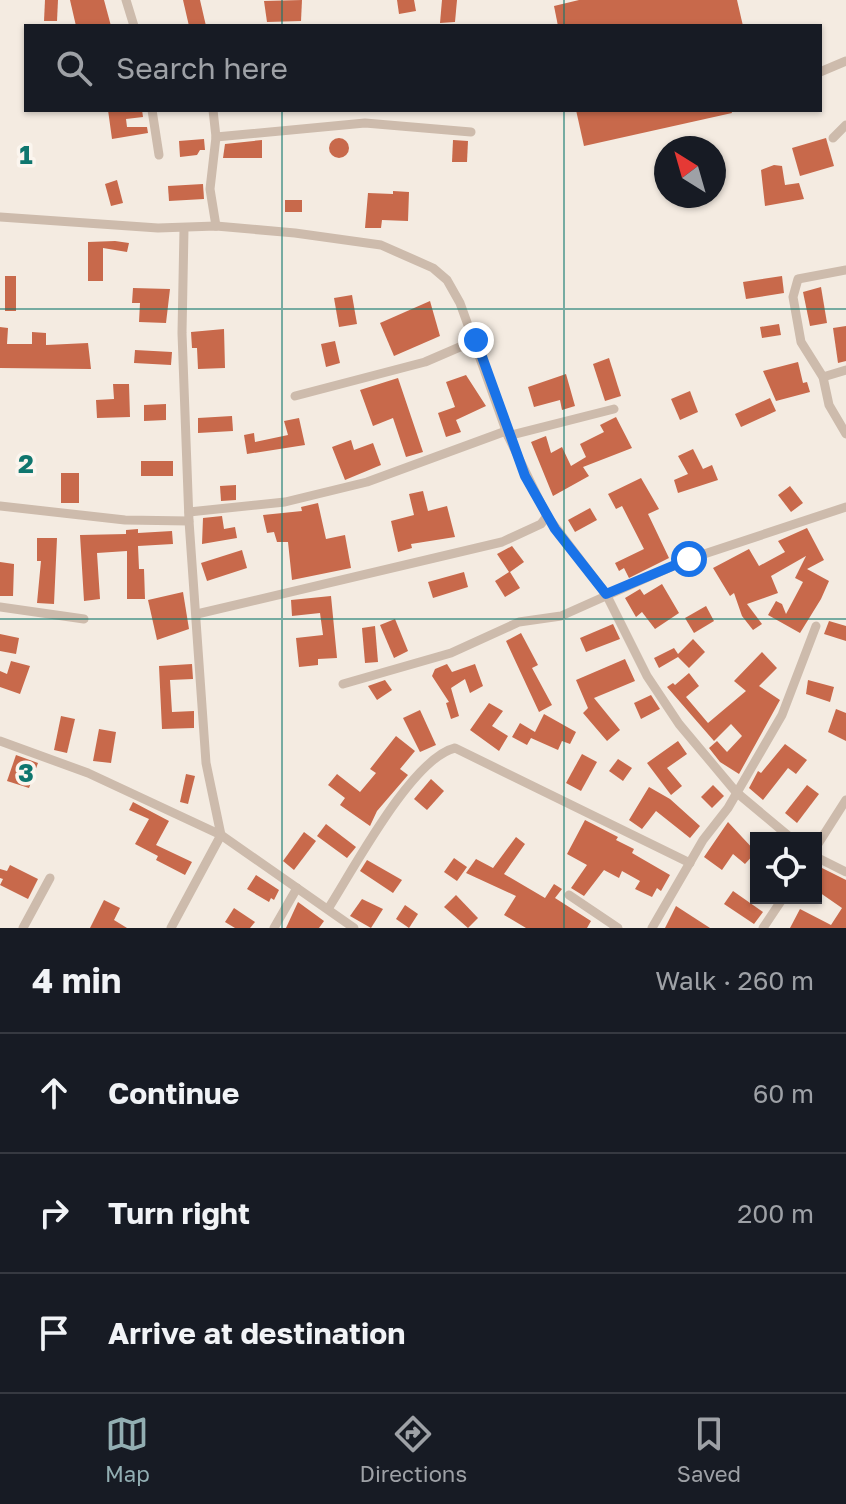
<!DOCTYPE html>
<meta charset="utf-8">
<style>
body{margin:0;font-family:"Golos Text",sans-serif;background:#20242c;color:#f1f3f6}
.controls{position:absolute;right:24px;bottom:24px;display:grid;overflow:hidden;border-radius:0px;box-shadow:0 2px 6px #0004}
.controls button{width:72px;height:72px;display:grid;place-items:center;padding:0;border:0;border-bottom:2px solid #363941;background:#171b24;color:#f1f3f6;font:40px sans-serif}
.compass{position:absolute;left:654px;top:136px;width:72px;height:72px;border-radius:50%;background:#171b24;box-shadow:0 2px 6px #0004;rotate:323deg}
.stop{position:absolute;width:24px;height:24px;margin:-18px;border:6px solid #1a73e8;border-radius:50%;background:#fff}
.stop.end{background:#1a73e8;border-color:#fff;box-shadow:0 2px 8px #0008}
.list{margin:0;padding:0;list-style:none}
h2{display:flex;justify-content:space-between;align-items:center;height:104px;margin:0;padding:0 32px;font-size:34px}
h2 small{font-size:26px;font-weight:400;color:#9ea1a6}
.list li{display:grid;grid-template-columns:52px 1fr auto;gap:24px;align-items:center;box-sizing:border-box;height:120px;padding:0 32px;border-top:2px solid #363941}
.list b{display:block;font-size:30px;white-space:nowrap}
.list em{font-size:26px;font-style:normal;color:#9ea1a6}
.icon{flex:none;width:44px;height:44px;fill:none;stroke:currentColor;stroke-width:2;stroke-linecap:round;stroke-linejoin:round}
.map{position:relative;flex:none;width:846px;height:928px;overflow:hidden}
.search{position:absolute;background:#171b24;box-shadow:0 2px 6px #0004;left:24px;right:24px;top:24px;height:88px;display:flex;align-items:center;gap:20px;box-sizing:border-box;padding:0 28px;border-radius:0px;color:#9ea1a6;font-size:30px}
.sheet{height:464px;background:#171b24}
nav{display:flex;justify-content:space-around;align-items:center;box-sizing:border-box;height:112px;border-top:2px solid #363941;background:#171b24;font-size:22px;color:#9ea1a6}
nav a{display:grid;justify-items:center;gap:4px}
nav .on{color:#92aeb2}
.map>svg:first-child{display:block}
</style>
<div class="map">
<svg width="846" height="928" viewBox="0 0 846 928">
<rect width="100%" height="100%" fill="#f4ebe1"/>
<!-- building -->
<g fill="#c8694b">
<polygon points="45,0 58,0 57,21 44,21"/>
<polygon points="70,0 104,0 111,26 76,26"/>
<polygon points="183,0 200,0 206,26 189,26"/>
<polygon points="302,0 301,21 267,22 264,1"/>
<polygon points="397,0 414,0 416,11 399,14"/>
<polygon points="442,0 457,0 455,22 440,23"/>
<polygon points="579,0 737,0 743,26 558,26 554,6"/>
<polygon points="108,110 142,110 143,117 126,119 127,127 147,127 148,133 112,139"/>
<polygon points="576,110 731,110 732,113 584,146"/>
<polygon points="826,138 834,166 800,176 792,148"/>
<circle cx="339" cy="148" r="10"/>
<polygon points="204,139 205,150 200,150 197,155 180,157 179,141"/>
<polygon points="262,140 262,158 223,158 225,144"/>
<polygon points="453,140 468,141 467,162 452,162"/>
<polygon points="774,165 782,166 785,185 799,183 804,199 765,206 761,170"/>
<polygon points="117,180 123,203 111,206 105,184"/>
<polygon points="203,184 204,199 169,201 168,186"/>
<polygon points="393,191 409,192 408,221 382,220 381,228 365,228 368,193 393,194"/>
<rect x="285" y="200" width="17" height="12"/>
<polygon points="115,241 129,243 127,252 103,248 103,281 88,281 88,242"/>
<rect x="5" y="276" width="11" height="35"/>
<polygon points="782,276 784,293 746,299 743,282"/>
<polygon points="821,287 827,323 810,326 803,292"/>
<polygon points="133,288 170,289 166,323 139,322 140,303 132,303"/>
<polygon points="352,295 357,324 339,327 334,298"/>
<polygon points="430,301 440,336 394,356 380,323"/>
<polygon points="779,324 781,335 762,338 760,327"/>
<polygon points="846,326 846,361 838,363 833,328"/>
<polygon points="0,327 8,328 7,344 32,344 32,332 46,333 46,345 88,343 91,369 0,368"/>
<polygon points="224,329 225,368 198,369 197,348 192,348 191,332"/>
<polygon points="335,341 340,363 326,367 321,344"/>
<polygon points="135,350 172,352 171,365 134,363"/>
<polygon points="609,358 621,396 605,401 593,364"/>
<polygon points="798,362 803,383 807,382 810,392 776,401 763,371"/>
<polygon points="566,374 575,406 562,410 560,400 534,407 528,387"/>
<polygon points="466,375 486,406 456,420 461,432 446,437 438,413 455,407 446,382"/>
<polygon points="398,378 423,452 406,457 393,418 373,426 360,390"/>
<polygon points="113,384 129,384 130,417 97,418 96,400 114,399"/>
<polygon points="690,391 698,412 680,420 671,399"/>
<polygon points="770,398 776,411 741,427 735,414"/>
<polygon points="166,404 166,420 144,421 144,405"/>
<polygon points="232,416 233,431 198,433 198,418"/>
<polygon points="616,417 632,448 583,467 589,476 553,496 531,442 546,436 551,453 562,447 571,466 586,457 580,444 604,432 600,425"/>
<polygon points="299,418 305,445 247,454 244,435 254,433 255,442 288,435 284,421"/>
<polygon points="351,440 354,450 373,443 381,465 345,480 332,447"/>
<polygon points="693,449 703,469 712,465 718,480 678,493 674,480 688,474 678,456"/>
<rect x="141" y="461" width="32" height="15"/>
<rect x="61" y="473" width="18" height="30"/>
<polygon points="641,478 659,509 648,514 669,558 629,578 624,568 619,571 615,563 644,549 622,506 616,509 608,494"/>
<polygon points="236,485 236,500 221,501 220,486"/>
<polygon points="790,486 803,503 791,512 778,495"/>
<polygon points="423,491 428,511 447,506 455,537 411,544 412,548 398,552 391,521 414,515 409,494"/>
<polygon points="318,503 326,539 345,535 351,568 292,580 288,542 277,542 274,532 267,533 263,515 302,511 301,507"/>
<polygon points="590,508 597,520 575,532 568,520"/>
<polygon points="222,516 224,529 235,527 237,538 202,544 203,518"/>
<polygon points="807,528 824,560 807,569 829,581 821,599 800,633 768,615 776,601 782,604 786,614 803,582 795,578 806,556 771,576 778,593 747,604 762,624 753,630 742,616 734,593 730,596 713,568 749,549 759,566 785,552 778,541"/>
<polygon points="138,529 138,533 172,531 173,544 138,546 139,569 144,569 145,599 127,599 127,551 97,553 100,599 84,601 80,535 126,534 126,530"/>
<polygon points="37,538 57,538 54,604 37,603 41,561 37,561"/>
<polygon points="512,546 524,562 510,572 520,588 505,597 495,581 509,572 497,554"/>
<polygon points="242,550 247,568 207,581 201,563"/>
<polygon points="0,562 14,564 13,596 0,596"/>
<polygon points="464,572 468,587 433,598 428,582"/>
<polygon points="662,584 679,613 655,629 642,612 636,617 625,598 640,589 644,595"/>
<polygon points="183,592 189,629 157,640 148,600"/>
<polygon points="331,596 337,658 318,659 318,665 299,667 296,638 323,635 320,613 292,616 291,600"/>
<polygon points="706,606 714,621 694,633 685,618"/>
<polygon points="395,619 408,651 394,658 380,625"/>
<polygon points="829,621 846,626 846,641 824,634"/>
<polygon points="613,624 620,639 586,652 580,638"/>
<polygon points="375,626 378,662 365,663 362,628"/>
<polygon points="521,633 538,665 532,668 552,705 539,712 506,641"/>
<polygon points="0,634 19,638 16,654 0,651"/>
<polygon points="693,639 705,652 689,668 678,657 659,668 654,658 674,648 678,654"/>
<polygon points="762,652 777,668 759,686 780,700 739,774 720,762 709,748 717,741 727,752 742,736 731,724 714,741 667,687 673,683 675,685 689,673 699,686 686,697 708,723 746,691 734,681"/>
<polygon points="625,659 635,681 594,698 620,730 607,741 583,713 588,708 576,680"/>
<polygon points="11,661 30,666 20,694 0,687 0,671 7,674"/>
<polygon points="192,664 193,679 170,680 172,712 194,711 194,728 162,729 159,666"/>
<polygon points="447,664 452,672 475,664 483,686 470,693 465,679 451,688 459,716 451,719 446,703 449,702 432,676 435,669"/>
<polygon points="385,680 392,690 377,700 368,686"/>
<polygon points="808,680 834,687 830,702 806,694"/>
<polygon points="651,695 660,709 641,719 634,703"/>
<polygon points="489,703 503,711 492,726 508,736 499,751 470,730"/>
<polygon points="836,709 846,713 846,741 828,732"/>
<polygon points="420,710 436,745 420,752 403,718"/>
<polygon points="544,714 576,732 570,744 562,741 558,750 531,738 527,745 512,737 520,723 535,732"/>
<polygon points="61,716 75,719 67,753 54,750"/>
<polygon points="99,729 116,732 111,763 93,761"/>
<polygon points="396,736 415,751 400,769 408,775 377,811 370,826 340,805 345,798 328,785 337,774 360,792 376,773 370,769"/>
<polygon points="678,741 687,754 667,768 682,786 671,795 647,763"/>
<polygon points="785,744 807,760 796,774 788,768 763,800 749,788 758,771 761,773"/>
<polygon points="582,754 597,762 581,791 566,783"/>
<polygon points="16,755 38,763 29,788 7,781"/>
<polygon points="618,759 632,768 623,781 609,771"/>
<polygon points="186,774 195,776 188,804 180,802"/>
<polygon points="431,779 444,791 427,810 414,799"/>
<polygon points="713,785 724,796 712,808 701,797"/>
<polygon points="807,785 819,794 797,823 785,813"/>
<polygon points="649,787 670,799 700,826 690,838 656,811 642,829 629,820"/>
<polygon points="133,802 169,821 156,845 192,862 185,875 156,860 158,856 135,844 149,819 129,810"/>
<polygon points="585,820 618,837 616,840 634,849 632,853 670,875 661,891 657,888 652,897 635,889 640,881 622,871 619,878 604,870 584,896 571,888 587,865 567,854"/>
<polygon points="728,822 756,852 745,864 733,854 722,870 704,857"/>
<polygon points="326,824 356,847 347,858 317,836"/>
<polygon points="304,832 316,841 294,870 283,861"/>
<polygon points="516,837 525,844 504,874 545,898 554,884 562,889 555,898 591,921 587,928 526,928 504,915 516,896 466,873 476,859 493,868"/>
<polygon points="454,858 467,867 457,881 444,872"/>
<polygon points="367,860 402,880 393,893 360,871"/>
<polygon points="10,865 38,879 28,899 0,885 3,879 0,878 0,869 7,871"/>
<polygon points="816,865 846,880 846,928 790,928 800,909 831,925 842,908 816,890"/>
<polygon points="256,875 279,890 274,900 271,898 269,902 247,889"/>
<polygon points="733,891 763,912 754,924 724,904"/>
<polygon points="456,895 478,918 468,928 444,907"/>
<polygon points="362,899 383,909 371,928 350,916"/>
<polygon points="104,900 120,908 114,920 127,928 90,928"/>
<polygon points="298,902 324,921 319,928 286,928"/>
<polygon points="405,905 418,914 409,928 396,919"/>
<polygon points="676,906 710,928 665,928"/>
<polygon points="234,908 255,922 250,928 235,928 225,922"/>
</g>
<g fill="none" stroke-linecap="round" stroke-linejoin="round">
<!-- street -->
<g stroke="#cdbbac" stroke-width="9">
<polyline points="126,0 134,26"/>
<polyline points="820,72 846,61"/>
<polyline points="152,110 159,155"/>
<polyline points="213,110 216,137 210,189 216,226"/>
<polyline points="216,137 365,123 471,132"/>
<polyline points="833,138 846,125"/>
<polyline points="0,217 158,228 216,226 295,233 381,245 433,268 447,280 460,303 508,436 547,516 606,594 647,676 679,724 736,792 791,838"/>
<polyline points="846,270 798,279 793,297 801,342 823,377 829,405 846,434"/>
<polyline points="823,377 846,370"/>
<polyline points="295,396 425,362 476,340"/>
<polyline points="508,436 614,409"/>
<polyline points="0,506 125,520 189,521"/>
<polyline points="189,512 285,502 367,482 506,431"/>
<polyline points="0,607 84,619"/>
<polyline points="197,614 502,542 541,524 547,516"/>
<polyline points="343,684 451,653 519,622 561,616 689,559 846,507"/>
<polyline points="0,741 88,773 221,835 354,928"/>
<polyline points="816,847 846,800"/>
<polyline points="816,857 846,872"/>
<polyline points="569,895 618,928"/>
<path d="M 328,909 C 353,870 412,758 455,748 L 690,863"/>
<polyline points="23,928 50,878"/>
<polyline points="171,928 221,835 206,763 189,521 182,333 184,229"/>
<polyline points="274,928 297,888"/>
<polyline points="652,928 703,840 728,808 782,715 816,626"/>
<polyline points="763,928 783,898"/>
</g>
</g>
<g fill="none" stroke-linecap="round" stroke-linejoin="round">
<!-- route -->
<polyline stroke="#1a73e8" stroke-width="10" points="476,340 525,476 555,529 606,594 689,559"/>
</g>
<!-- grid -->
<path fill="none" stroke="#0f766e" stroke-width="2" stroke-opacity="0.55" d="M 282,0 L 282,26M 564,0 L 564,26M 282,110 L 282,928M 564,110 L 564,928M 0,309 L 846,309M 0,619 L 846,619"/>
<g font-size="26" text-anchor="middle" font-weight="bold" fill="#0f766e" stroke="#fbf5ee" stroke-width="7" stroke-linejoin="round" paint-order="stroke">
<text x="26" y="164">1</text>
<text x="26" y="473">2</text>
<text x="26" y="782">3</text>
</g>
</svg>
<div class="controls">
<button><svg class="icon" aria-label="locate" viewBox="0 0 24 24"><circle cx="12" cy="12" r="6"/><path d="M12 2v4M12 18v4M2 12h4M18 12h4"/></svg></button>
</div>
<svg class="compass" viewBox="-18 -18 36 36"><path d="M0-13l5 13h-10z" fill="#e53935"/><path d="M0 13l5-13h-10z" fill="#9ea1a6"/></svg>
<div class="stop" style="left:689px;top:559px"></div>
<div class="stop end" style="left:476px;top:340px"></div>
<div class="search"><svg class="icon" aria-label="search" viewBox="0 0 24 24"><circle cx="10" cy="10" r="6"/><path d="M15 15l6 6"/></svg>Search here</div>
</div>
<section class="sheet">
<h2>4 min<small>Walk · 260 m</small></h2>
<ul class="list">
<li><svg class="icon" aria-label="ahead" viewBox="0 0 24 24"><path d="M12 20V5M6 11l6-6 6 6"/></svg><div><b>Continue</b></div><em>60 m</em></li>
<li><svg class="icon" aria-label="right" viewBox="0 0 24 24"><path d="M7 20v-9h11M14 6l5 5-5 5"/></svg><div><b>Turn right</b></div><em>200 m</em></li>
<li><svg class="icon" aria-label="arrive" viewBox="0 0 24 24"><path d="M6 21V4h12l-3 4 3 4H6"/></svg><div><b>Arrive at destination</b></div></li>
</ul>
</section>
<nav>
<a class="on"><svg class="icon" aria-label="map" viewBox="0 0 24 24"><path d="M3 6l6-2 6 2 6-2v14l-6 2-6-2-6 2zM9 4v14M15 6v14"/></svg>Map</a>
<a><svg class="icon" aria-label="directions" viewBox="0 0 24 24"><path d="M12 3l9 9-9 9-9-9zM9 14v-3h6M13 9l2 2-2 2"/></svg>Directions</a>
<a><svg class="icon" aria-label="saved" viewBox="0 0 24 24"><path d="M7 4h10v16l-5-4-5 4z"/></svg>Saved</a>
</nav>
